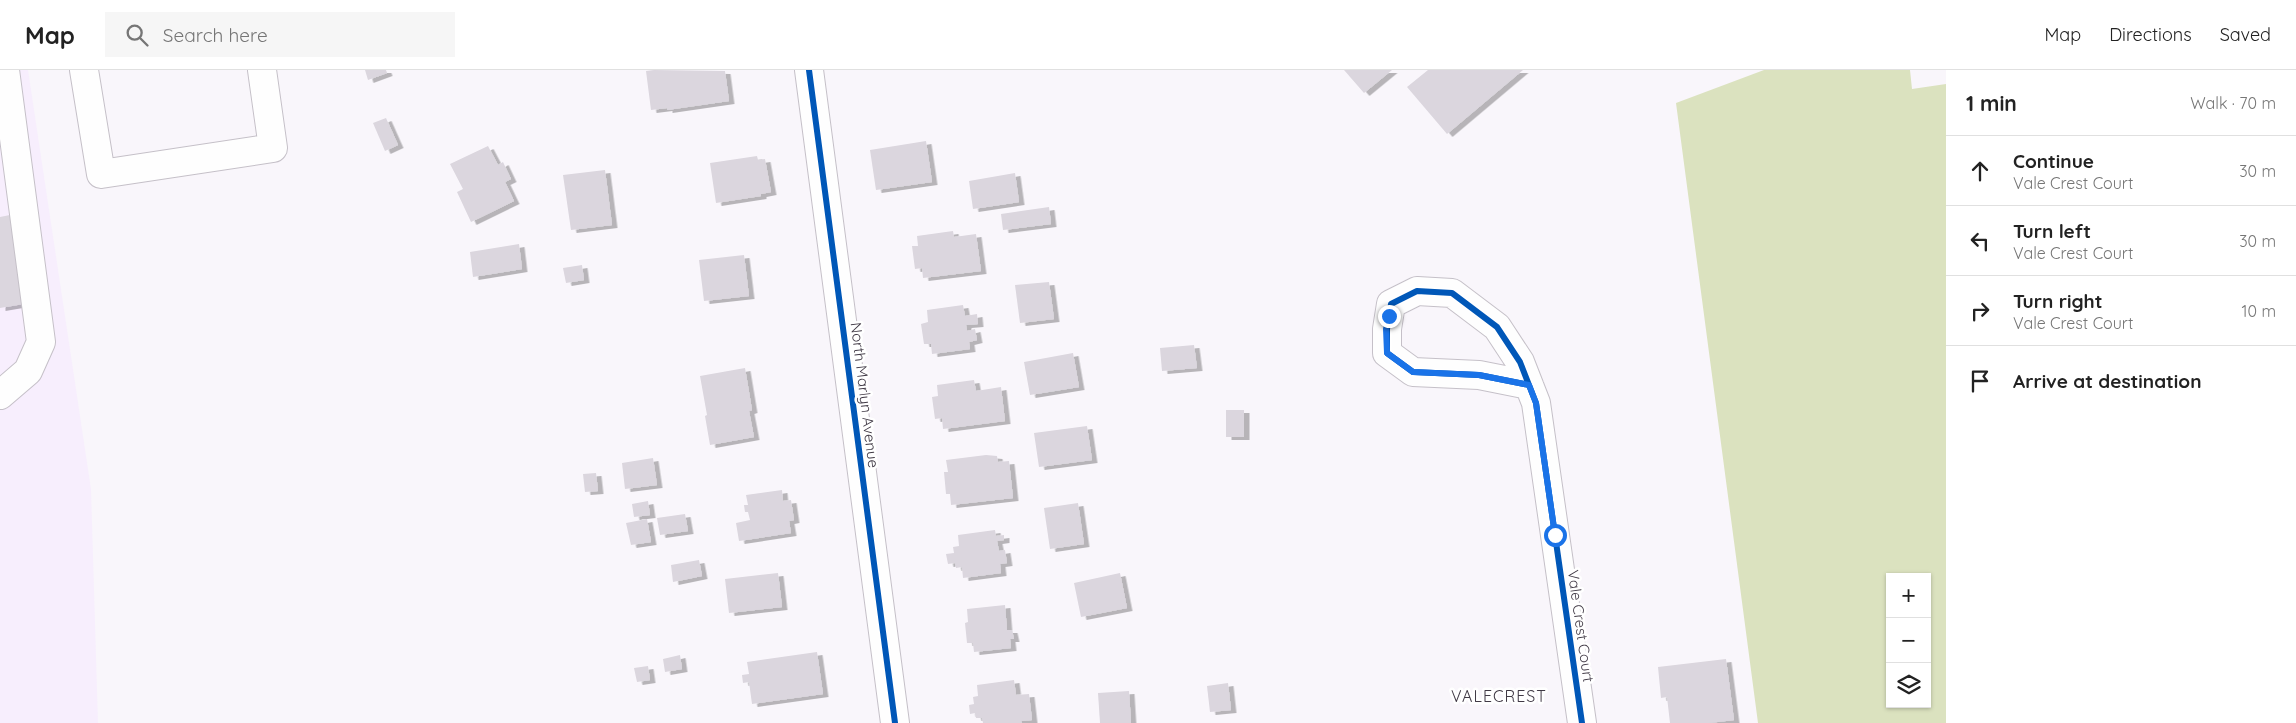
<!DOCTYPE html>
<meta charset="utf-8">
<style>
body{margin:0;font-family:Quicksand,sans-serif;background:#f6f6f6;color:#222}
.controls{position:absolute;right:15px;bottom:15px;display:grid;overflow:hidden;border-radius:0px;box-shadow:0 1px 4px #0004}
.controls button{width:45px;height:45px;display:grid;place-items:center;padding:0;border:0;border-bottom:1px solid #e0e0e0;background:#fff;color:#222;font:25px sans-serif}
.stop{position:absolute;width:15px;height:15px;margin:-11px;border:4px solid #1a73e8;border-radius:50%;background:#fff}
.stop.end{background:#1a73e8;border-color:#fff;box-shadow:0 1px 5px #0008}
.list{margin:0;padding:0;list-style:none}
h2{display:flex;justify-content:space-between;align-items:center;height:65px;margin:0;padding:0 20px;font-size:21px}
h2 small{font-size:16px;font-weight:400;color:#767676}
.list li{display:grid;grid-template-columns:32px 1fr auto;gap:15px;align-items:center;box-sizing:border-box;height:70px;padding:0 20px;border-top:1px solid #e0e0e0}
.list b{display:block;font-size:19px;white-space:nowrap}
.list p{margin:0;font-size:16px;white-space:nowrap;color:#767676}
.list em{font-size:16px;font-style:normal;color:#767676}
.icon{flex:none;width:28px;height:28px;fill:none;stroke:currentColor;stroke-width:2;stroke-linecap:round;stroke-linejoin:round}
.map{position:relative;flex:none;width:1946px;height:653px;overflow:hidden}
header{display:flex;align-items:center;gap:30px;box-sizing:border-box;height:70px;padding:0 25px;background:#fff;border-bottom:1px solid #e0e0e0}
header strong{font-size:24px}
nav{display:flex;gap:28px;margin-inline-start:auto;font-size:18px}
.search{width:350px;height:45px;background:#f6f6f6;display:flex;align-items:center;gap:12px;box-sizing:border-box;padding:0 18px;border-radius:0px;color:#767676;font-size:19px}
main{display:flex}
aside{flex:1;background:#fff}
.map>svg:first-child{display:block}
</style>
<header>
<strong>Map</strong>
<div class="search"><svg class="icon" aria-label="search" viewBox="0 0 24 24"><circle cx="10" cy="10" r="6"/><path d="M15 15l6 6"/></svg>Search here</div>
<nav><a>Map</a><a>Directions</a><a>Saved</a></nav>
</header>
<main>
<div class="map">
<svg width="1946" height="653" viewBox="0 0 1946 653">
<defs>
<filter id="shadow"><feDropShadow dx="5.5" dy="3" stdDeviation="0" flood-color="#0004"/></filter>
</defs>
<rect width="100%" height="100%" fill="#f9f6fb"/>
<!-- built -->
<polygon fill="#f7eefd" points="0,0 28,0 91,419 98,653 0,653"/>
<!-- green -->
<path fill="#dbe2bf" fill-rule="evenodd" d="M 1764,0 L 1910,0 L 1912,19 L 1946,14 L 1946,653 L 1758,653 L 1676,33 ZM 1890,507 L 1927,507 L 1927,634 L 1890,634 Z"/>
<!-- building -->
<g fill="#dbd6de" filter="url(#shadow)">
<polygon points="365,0 386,0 387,3 368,10"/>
<polygon points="654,0 725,1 729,31 667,40 667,38 651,40 646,1"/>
<polygon points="1344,0 1392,0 1364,23"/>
<polygon points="1428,0 1523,0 1447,64 1407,17"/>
<polygon points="386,48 398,75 385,81 373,53"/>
<polygon points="926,71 932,112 876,120 870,80"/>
<polygon points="488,76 498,95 503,92 511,109 505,112 514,131 471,152 457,122 463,119 450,94"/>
<polygon points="757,86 758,90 765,89 771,122 761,124 761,126 716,133 710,93"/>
<polygon points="605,100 612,155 571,160 563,105"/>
<polygon points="1015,103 1019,132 973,139 969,111"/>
<polygon points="1049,137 1051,154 1003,160 1001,144"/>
<polygon points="15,144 29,233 0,238 0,147"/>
<polygon points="953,161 954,167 976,164 981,201 923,208 922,198 915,199 912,176 918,176 917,166"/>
<polygon points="519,174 522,199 473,207 470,182"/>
<polygon points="744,185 749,226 704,231 699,190"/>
<polygon points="582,195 584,210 566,213 563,198"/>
<polygon points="1049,212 1054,249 1020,253 1015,215"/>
<polygon points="963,235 965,246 977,244 978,254 966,255 967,261 975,259 977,270 969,272 970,279 932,284 931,274 924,274 921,254 928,252 927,240"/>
<polygon points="1194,275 1197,298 1162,301 1160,278"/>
<polygon points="1073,283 1079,317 1030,325 1024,292"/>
<polygon points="745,298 752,340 749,341 754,367 710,375 705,346 707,345 700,306"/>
<polygon points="974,310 976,321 1001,317 1005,351 943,359 942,348 935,349 932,327 938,326 937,315"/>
<rect x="1226" y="340" width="18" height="27"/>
<polygon points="1087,356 1092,390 1039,397 1034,363"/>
<polygon points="986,385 997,386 998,392 1009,391 1013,428 951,435 950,424 946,424 944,402 948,402 946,390"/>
<polygon points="653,388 657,415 625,419 622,393"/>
<polygon points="596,403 598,421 585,422 583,404"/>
<polygon points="782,420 783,431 791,430 794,450 789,451 791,463 739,471 736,453 750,450 748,442 745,442 744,435 748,435 746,425"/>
<polygon points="648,431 650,445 634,447 632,434"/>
<polygon points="1078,433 1084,474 1050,479 1044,438"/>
<polygon points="685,444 688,461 660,465 657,448"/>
<polygon points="647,449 651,472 631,475 626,453"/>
<polygon points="995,460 996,466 1004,465 1004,470 997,471 999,481 1005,480 1007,493 1000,494 1001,503 963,508 962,497 956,498 955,493 948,494 946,484 954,483 953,477 959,476 958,465"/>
<polygon points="699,490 702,506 673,512 671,495"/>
<polygon points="778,503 782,537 729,543 725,509"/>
<polygon points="1120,503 1127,538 1081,547 1074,513"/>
<polygon points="1005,535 1007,560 1012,560 1014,569 1010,569 1011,578 974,582 973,573 967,573 965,553 968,552 967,539"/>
<polygon points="817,582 823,624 752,634 749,612 743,613 742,605 749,604 747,592"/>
<polygon points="680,585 682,599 665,602 663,589"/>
<polygon points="1726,589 1734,650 1709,653 1670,653 1667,627 1661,628 1658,597"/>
<polygon points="648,596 650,610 637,612 634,598"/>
<polygon points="1014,610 1016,625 1029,624 1032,650 1021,651 1022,653 983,653 982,648 976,648 975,643 970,644 969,635 974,634 973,627 978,626 977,615"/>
<polygon points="1228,613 1231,640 1210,642 1207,616"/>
<polygon points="1129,621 1131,653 1100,653 1098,623"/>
</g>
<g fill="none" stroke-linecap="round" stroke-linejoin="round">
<!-- minor casing -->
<g stroke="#c5c0c8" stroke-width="30">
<g id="minor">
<polyline points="84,0 101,104 273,78 262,0"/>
<polyline points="809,0 895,653"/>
<polyline points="1529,315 1479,305 1413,302 1387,283 1387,259 1391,234 1417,221 1452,223 1497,257 1520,292 1536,333 1582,653"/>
<polyline points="0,325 28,301 41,272 5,0"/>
</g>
</g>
<!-- minor -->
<use href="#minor" stroke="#fefefe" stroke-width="28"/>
<!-- cycleway casing -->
<g stroke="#fff" stroke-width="9">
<g id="cycleway">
<polyline points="809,0 895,653"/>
<polyline points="1529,315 1479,305 1413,302 1387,283 1387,259 1391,234 1417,221 1452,223 1497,257 1520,292 1536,333 1582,653"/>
</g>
</g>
<!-- cycleway -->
<use href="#cycleway" stroke="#0057b8" stroke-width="6"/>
</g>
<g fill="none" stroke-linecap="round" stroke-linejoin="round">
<!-- route -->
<polyline stroke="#1a73e8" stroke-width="6" points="1389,246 1386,259 1387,283 1413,302 1479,305 1529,315 1536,333 1555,465"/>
</g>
<g text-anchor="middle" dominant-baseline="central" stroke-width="5" stroke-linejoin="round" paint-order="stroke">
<!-- street labels -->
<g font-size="15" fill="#403945" stroke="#fff">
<text transform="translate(865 325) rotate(83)">North Marlyn Avenue</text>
<text transform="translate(1581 556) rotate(82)">Vale Crest Court</text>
</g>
<!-- neighbourhood labels -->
<g font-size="16" letter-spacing="1" fill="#403945" stroke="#fff">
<text x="1499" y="626">VALECREST</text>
</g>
</g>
</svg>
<div class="controls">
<button>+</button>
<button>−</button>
<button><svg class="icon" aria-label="layers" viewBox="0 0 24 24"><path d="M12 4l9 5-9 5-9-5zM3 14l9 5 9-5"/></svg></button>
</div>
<div class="stop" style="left:1555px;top:465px"></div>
<div class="stop end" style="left:1389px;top:246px"></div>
</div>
<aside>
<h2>1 min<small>Walk · 70 m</small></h2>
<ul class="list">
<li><svg class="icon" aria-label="ahead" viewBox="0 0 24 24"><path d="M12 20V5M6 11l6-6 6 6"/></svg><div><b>Continue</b><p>Vale Crest Court</p></div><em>30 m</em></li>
<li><svg class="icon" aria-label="left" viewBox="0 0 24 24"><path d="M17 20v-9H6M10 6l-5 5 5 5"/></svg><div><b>Turn left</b><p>Vale Crest Court</p></div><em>30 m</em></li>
<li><svg class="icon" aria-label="right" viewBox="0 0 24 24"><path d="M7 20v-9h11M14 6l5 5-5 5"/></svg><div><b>Turn right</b><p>Vale Crest Court</p></div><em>10 m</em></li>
<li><svg class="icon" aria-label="arrive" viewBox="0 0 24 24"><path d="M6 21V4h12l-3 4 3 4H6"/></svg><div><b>Arrive at destination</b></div></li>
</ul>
</aside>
</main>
